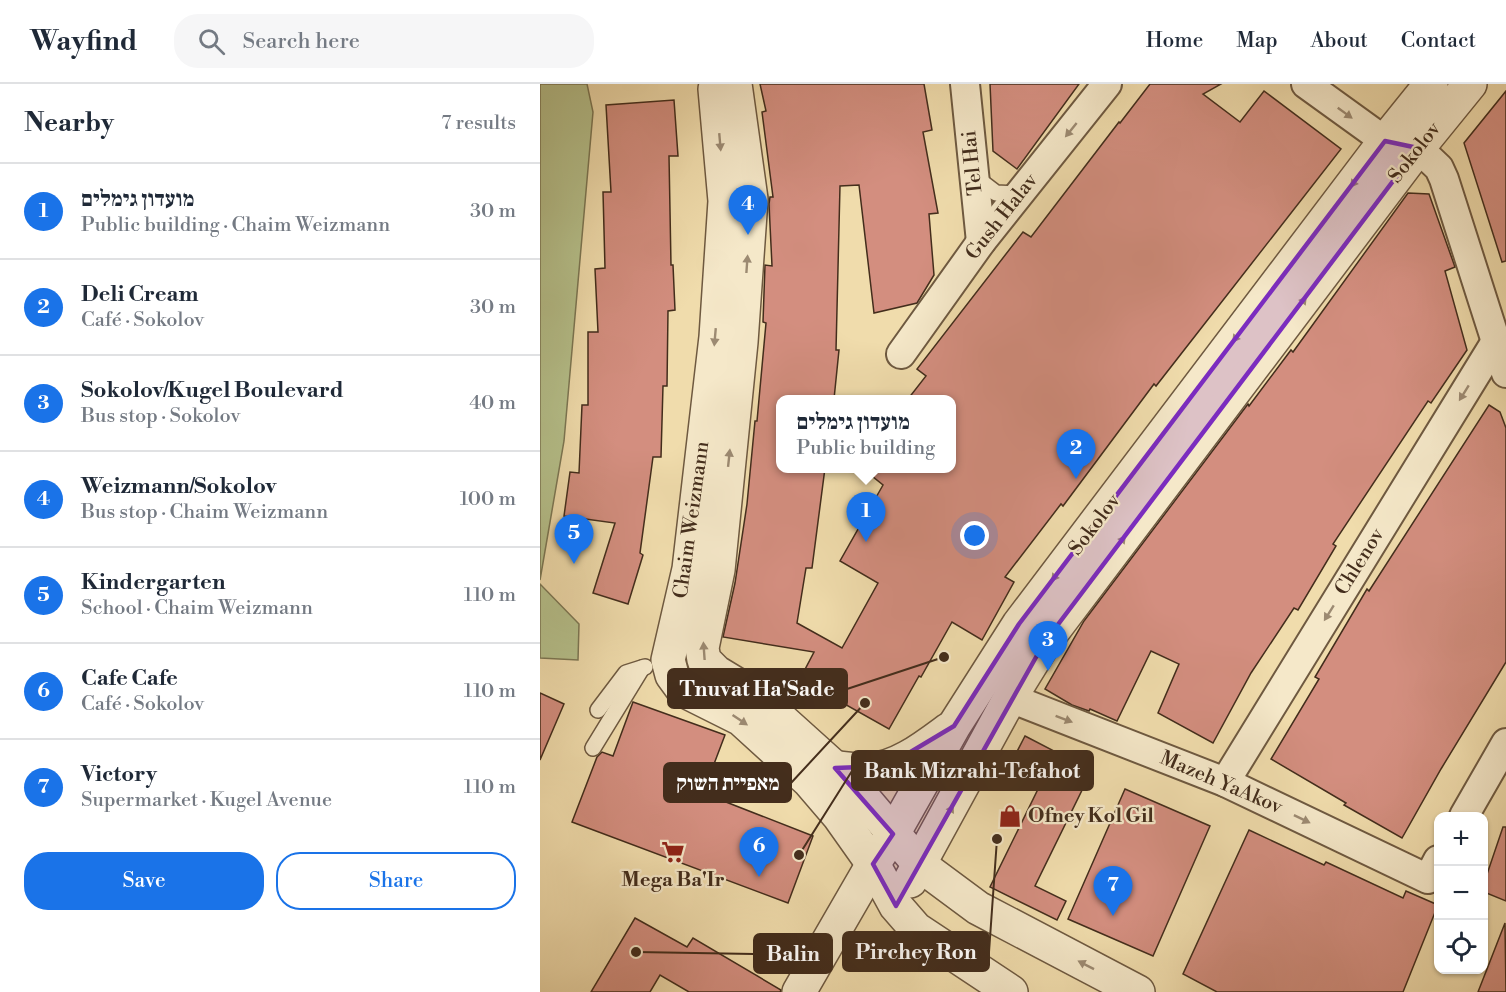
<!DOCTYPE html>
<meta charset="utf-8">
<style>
body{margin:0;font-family:"Libre Bodoni","Frank Ruhl Libre",serif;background:#f6f6f7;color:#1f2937}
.controls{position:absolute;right:18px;bottom:18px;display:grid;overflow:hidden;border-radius:12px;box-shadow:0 2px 4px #0004}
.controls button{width:54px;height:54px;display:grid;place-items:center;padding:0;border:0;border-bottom:2px solid #e0e1e3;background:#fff;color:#1f2937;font:30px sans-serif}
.you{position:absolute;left:435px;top:452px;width:21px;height:21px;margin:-15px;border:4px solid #fff;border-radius:50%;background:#1a73e8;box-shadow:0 0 0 9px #1a73e833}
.badge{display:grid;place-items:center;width:39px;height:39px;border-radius:50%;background:#1a73e8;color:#fff;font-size:20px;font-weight:700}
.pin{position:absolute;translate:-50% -50px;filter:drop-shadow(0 2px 3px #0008)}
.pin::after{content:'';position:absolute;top:32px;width:21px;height:18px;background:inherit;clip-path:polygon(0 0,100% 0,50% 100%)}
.popup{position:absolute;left:236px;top:311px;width:180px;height:78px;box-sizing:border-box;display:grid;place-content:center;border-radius:12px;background:#fff;filter:drop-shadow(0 2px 4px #0005);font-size:20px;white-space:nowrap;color:#747a83}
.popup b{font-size:22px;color:#1f2937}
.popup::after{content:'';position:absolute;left:50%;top:100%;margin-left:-12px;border:12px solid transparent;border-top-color:#fff}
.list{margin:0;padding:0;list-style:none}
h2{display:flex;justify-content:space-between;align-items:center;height:78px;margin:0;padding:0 24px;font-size:26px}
h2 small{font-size:20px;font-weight:400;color:#747a83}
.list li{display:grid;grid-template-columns:39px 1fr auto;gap:18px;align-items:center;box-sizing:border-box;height:96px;padding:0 24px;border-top:2px solid #e0e1e3}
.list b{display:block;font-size:22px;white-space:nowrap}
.list p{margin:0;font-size:20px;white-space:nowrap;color:#747a83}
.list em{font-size:20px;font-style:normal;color:#747a83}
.actions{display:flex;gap:12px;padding:18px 24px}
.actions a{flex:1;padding:14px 0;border:2px solid #1a73e8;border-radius:24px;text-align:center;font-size:21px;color:#1a73e8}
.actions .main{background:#1a73e8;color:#fff}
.icon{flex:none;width:33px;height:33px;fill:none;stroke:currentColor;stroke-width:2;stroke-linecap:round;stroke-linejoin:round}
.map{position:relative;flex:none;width:966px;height:908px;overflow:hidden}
header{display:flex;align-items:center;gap:36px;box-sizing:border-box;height:84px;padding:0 30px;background:#fff;border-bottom:2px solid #e0e1e3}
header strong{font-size:28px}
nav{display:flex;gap:33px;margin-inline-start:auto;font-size:21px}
.search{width:420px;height:54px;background:#f6f6f7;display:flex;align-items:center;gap:15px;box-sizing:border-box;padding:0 21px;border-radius:24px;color:#747a83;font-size:22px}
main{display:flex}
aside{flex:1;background:#fff}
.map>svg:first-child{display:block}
</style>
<header>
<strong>Wayfind</strong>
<div class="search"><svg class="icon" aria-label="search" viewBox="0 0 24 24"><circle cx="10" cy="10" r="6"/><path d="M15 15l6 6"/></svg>Search here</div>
<nav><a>Home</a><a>Map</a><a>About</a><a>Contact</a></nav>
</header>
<main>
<aside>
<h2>Nearby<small>7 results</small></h2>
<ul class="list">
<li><span class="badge">1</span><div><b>מועדון גימלים</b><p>Public building · Chaim Weizmann</p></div><em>30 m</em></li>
<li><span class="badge">2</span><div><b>Deli Cream</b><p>Café · Sokolov</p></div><em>30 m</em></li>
<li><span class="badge">3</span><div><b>Sokolov/Kugel Boulevard</b><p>Bus stop · Sokolov</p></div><em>40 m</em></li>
<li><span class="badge">4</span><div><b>Weizmann/Sokolov</b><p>Bus stop · Chaim Weizmann</p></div><em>100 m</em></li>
<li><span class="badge">5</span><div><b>Kindergarten</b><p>School · Chaim Weizmann</p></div><em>110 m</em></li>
<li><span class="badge">6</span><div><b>Cafe Cafe</b><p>Café · Sokolov</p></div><em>110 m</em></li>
<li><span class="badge">7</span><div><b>Victory</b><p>Supermarket · Kugel Avenue</p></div><em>110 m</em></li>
</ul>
<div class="actions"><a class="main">Save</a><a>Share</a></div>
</aside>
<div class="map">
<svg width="966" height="908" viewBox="0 0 966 908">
<rect width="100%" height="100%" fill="#f0dcac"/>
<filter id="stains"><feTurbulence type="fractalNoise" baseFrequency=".00333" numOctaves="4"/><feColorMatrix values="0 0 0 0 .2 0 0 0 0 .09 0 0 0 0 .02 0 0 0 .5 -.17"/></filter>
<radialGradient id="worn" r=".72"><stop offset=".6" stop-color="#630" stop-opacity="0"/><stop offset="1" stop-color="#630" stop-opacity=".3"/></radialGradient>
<!-- green -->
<g fill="#b6c18c" stroke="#7c7754" stroke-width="1.5">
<polygon points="0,0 47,0 53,28 24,357 0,496"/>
<polygon points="0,500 39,540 38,576 0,574"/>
</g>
<!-- building -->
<g fill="#d38e7f" stroke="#432d1c" stroke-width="1.5">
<polygon points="220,0 384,0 392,46 383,48 398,129 389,130 394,191 377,219 334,229 319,101 300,102 296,266 299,266 294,315 240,315 240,384 285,384 272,484 266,484 257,539 302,564 338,499 300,477 343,401 322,384 411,384 411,315 368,315 386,292 377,285 483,148 491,153 579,38 580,39 610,0 681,0 663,10 700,38 724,7 801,65 616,302 614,300 523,422 521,420 465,493 474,498 442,556 412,538 381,593 379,592 349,645 260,595 274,568 183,553 195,499 207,420 215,337 217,337 226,239 223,238 225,181 232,182 229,120 230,113 233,113 222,28 226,27"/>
<polygon points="450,0 539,0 477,85 453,67"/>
<polygon points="966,7 966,177 962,178 924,59"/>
<polygon points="134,16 138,72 129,72 131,181 133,181 135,226 128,227 127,302 123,302 121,373 113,373 100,469 103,471 88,520 53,509 75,439 24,432 30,388 39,389 42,321 48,321 48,248 58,248 55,185 65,184 63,108 71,108 66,21"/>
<polygon points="868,109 889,110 915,183 905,187 927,266 891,319 888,317 793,460 796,462 758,526 754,524 711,589 673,659 618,629 639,580 611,567 577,637 550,625 549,627 532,621 505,605 544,537 708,320 709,322 751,266 753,268"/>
<polygon points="949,321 960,328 966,344 966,578 901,685 862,754 804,721 806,719 731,675 779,595 775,593 827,505 829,507"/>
<polygon points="0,609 24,620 0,676"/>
<polygon points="93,618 185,651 163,709 273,752 248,819 32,738 57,673 62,668 73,672"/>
<polygon points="485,652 516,668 510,681 546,698 495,802 526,817 517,836 450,803 499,703 467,687"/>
<polygon points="585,705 670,742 613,872 528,835"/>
<polygon points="963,743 966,743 966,817 944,808 944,799"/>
<polygon points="709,746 784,781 786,778 863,814 866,807 898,821 863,908 677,908 643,890"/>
<polygon points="95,834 147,863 153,854 241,906 240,908 149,908 120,891 110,908 51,908"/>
<polygon points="965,839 966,908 938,908"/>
</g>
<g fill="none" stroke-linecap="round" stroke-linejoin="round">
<!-- service casing -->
<g stroke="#6e5940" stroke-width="18">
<g id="service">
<polyline points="435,93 456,109 480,110"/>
<polyline points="58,626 86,589 105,583"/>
<polyline points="53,664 102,584"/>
</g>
</g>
<!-- minor casing -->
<g stroke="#6e5940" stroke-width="32">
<g id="minor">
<polyline points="425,0 441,158"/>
<polyline points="766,0 845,57"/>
<polyline points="878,64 899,84 904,95 966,289"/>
<polyline points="361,270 441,158 567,0"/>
<polyline points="470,614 685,698 888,795 898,776"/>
<polyline points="685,698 955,259"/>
<polyline points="924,732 966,659"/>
</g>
</g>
<!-- tertiary casing -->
<g stroke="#6e5940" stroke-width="36">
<g id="tertiary">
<polyline points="195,0 211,115 201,258 178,486 162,564 164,576 176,588 214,611 295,684 314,703 380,781 438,824 598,908"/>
<polyline points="175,5 185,117 176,253 149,485 128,576 132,591 143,606 201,635 269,697 299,732 333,780 356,822 376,845 471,908"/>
<path d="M 295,684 C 306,684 317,687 328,686 C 357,685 385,663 408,646"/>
<polyline points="370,797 470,614 504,559 878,64 930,0"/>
<polyline points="259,908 333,780 353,750 414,642 479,540 845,57 891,0"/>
</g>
</g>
<!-- service -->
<use href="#service" stroke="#f5e8c9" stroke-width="15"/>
<!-- minor -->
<use href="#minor" stroke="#f5e8c9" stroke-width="28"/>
<!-- tertiary -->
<use href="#tertiary" stroke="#f5e8c9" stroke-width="33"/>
</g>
<!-- one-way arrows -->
<defs><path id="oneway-solid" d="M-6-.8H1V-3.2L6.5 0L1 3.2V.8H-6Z" transform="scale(1.5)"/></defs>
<g fill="#9c8a72">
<use href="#oneway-solid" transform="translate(805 29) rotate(36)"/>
<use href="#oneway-solid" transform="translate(531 46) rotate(129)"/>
<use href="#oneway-solid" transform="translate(180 58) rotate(85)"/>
<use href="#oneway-solid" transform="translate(816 96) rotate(127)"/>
<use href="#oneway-solid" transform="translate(207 180) rotate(-86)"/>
<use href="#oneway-solid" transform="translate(761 220) rotate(-53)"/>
<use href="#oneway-solid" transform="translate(698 251) rotate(127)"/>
<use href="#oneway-solid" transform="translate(175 253) rotate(95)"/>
<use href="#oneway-solid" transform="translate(924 309) rotate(122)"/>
<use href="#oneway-solid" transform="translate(189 374) rotate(-84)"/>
<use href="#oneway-solid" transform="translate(580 459) rotate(-53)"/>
<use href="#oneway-solid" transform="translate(517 490) rotate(127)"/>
<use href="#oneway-solid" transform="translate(789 529) rotate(122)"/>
<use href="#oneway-solid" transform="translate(164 567) rotate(-94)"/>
<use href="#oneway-solid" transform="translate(524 635) rotate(21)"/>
<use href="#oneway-solid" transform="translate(200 636) rotate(34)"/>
<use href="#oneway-solid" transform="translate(409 729) rotate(-61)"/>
<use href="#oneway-solid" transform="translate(762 735) rotate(26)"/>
<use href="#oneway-solid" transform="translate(546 881) rotate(-153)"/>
</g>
<!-- marked area -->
<path fill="#7b2cbf" fill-opacity="0.2" stroke="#7b2cbf" stroke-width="4.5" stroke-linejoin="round" d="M 845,57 L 878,64 L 504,559 L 356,822 L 333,780 L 353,750 L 295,684 L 347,682 L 414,642 L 479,540 Z"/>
<!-- icons -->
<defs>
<g id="shop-bare" transform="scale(1.8)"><path d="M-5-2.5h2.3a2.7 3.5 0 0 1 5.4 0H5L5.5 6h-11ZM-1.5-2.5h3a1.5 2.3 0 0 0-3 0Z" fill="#8f2418" stroke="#f5e8c9" stroke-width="2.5" paint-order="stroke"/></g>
<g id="supermarket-bare" transform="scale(1.8)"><path d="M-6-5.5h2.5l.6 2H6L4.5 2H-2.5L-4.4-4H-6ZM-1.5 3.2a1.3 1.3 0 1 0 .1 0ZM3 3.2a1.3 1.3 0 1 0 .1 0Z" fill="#8f2418" stroke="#f5e8c9" stroke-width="2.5" paint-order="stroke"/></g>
</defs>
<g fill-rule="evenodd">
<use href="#shop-bare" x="470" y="732"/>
<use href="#supermarket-bare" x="133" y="768"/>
</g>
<g text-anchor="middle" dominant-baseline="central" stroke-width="4.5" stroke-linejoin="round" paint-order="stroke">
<!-- street labels -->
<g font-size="20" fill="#432d1c" stroke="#f5e8c9">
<text transform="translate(875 69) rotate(-52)">Sokolov</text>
<text transform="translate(433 79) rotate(-96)">Tel Hai</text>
<text transform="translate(462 133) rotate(-52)">Gush Halav</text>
<text transform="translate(152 436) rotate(-82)">Chaim Weizmann</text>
<text transform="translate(555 441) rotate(-53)">Sokolov</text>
<text transform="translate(820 478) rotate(-58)">Chlenov</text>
<text transform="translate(681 699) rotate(23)">Mazeh YaAkov</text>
</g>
<!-- poi labels -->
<g font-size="20" font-weight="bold" fill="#432d1c" stroke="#f5e8c9" text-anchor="start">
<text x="488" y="732">Ofney Kol Gil</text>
<text x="133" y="796" text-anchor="middle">Mega Ba'Ir</text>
</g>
</g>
<!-- callouts -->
<path fill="none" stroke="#432d1c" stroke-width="2" d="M404 573L307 605M259 771L312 687M325 619L251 699M457 755L449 868M96 868L214 870"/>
<g fill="#432d1c" stroke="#f5e8c9" stroke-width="2">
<circle cx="404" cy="573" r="6"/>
<circle cx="259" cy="771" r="6"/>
<circle cx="325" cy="619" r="6"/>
<circle cx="457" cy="755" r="6"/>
<circle cx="96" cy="868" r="6"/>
</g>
<g fill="#432d1c" stroke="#432d1c" stroke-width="2">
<rect x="128" y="585" width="179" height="39" rx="6"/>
<rect x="312" y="667" width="241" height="39" rx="6"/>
<rect x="124" y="679" width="127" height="39" rx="6"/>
<rect x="303" y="848" width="146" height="39" rx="6"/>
<rect x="214" y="850" width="78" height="39" rx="6"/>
</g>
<g font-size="21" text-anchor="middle" font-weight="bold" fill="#fff">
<text x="217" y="612">Tnuvat Ha'Sade</text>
<text x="432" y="694">Bank Mizrahi-Tefahot</text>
<text x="188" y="706">מאפיית השוק</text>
<text x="376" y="875">Pirchey Ron</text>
<text x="253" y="877">Balin</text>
</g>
<rect width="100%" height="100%" filter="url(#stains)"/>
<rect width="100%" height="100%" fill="url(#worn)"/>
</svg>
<div class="controls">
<button>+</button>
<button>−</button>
<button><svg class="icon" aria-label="locate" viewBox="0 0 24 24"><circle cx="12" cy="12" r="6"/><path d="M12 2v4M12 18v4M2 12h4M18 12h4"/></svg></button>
</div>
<div class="you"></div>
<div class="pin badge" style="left:326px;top:458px">1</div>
<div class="popup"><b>מועדון גימלים</b>Public building</div>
<div class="pin badge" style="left:536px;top:395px">2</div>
<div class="pin badge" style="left:508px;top:587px">3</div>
<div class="pin badge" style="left:208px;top:151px">4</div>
<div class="pin badge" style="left:34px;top:480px">5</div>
<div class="pin badge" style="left:219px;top:793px">6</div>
<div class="pin badge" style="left:573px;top:832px">7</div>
</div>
</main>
